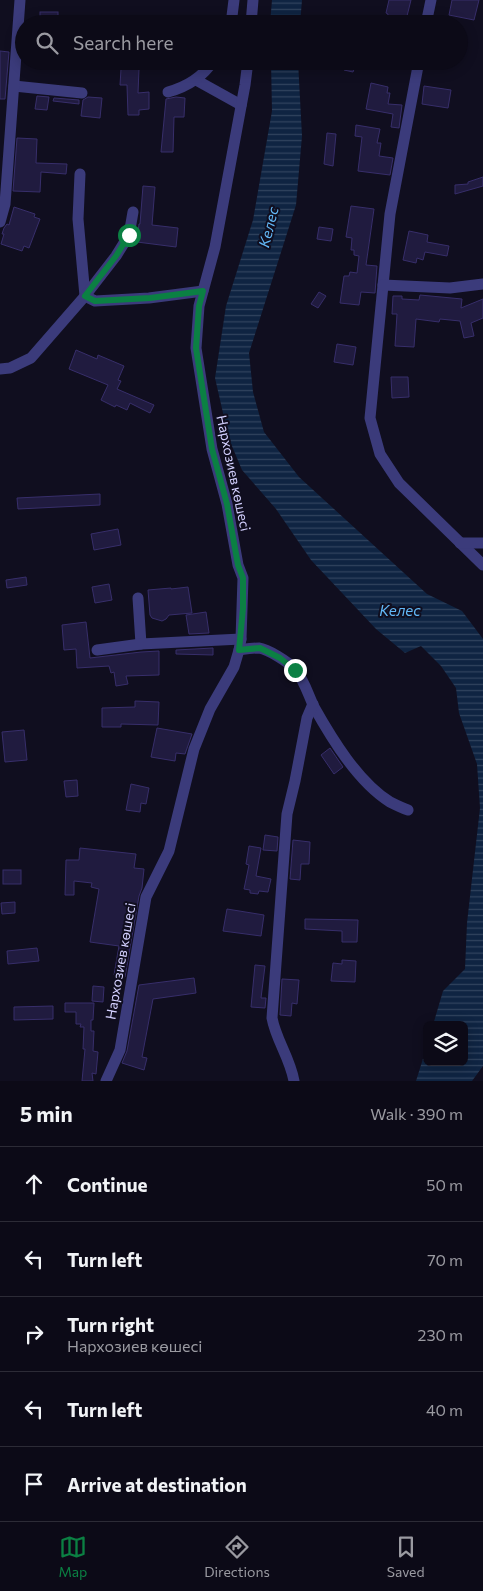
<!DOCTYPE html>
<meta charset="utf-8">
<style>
body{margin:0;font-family:Commissioner,sans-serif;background:#151320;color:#f1f3f6}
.controls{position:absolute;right:15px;bottom:15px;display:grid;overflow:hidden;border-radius:8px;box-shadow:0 2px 12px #0003}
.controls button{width:45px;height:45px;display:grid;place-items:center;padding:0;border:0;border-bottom:1px solid #2c2b36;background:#0c0a17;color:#f1f3f6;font:25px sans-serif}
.stop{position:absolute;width:15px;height:15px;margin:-11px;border:4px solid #0b8043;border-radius:50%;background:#fff}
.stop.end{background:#0b8043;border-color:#fff;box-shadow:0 1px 5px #0008}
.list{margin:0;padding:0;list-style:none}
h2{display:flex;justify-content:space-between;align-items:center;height:65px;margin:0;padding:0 20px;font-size:21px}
h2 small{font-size:16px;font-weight:400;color:#9a9aa1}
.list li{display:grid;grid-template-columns:32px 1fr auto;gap:15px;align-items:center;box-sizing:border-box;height:75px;padding:0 20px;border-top:1px solid #2c2b36}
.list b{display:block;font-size:19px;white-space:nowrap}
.list p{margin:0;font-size:16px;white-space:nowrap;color:#9a9aa1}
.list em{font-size:16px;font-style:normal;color:#9a9aa1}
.icon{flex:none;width:28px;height:28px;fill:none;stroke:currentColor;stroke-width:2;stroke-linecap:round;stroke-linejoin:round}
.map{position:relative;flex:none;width:483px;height:1081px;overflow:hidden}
.search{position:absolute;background:#0c0a17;box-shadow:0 2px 12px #0003;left:15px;right:15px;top:15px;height:55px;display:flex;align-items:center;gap:12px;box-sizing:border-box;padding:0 18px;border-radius:28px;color:#9a9aa1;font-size:19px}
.sheet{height:440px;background:#0c0a17}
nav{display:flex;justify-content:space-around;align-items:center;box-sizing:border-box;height:70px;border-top:1px solid #2c2b36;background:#0c0a17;font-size:14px;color:#9a9aa1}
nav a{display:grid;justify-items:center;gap:2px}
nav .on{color:#0b8043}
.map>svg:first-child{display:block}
</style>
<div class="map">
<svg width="483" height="1081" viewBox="0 0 483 1081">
<defs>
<pattern id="water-rules" width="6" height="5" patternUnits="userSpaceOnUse" patternTransform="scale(1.25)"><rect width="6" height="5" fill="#0f2442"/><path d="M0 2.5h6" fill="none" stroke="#31435e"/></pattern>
</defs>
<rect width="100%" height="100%" fill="#100e1f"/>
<!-- water -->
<g fill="url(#water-rules)">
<polygon points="272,0 302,0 300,24 270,24"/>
<polygon points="271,61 298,61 302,136 296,205 249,353 253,392 264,432 299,477 427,594 462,611 483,639 483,1066 472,1081 416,1081 427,1046 427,1062 464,1062 464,1025 433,1025 443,991 465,969 467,923 480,808 477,764 459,713 456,688 441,666 421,646 405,653 376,629 311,560 276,509 242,470 229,439 215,378 226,306 253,220 272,111"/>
</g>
<!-- building -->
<g fill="#201b3f" stroke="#372e6a">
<polygon points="389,0 411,0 405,24 386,24 388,14 386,13"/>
<polygon points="452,0 479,0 474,20 449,15"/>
<rect x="40" y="12" width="18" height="12"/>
<polygon points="0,51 9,52 5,99 0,99"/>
<polygon points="347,61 357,61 353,72 344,70"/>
<polygon points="121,69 139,69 138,93 149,92 149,109 139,110 139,115 128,115 127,85 120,85"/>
<polygon points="371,83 388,87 387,93 390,93 388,104 402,105 399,128 391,127 393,114 366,109"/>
<polygon points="424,86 451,90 448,108 422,104"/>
<polygon points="37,96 49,97 47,110 35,109"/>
<polygon points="88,97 102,98 100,118 81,116 83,100"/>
<polygon points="176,97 185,98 184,117 174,117 173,152 161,152 166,99"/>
<polygon points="54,98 79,100 79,104 53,101"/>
<polygon points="356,125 380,129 377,143 381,143 379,156 393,158 390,175 358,171 362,137 355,136"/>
<polygon points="327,133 336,134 333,166 324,164"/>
<polygon points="17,138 37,139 36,163 67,164 66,174 41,172 40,192 13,191"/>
<polygon points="483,177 483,186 455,194 455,185 468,184 468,182"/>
<polygon points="143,186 155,187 152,225 178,228 176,247 137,242 139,224 140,224"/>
<polygon points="351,206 374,209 366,265 377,266 375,293 361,292 359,305 340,303 344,276 349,276 350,272 357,273 359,256 354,255 354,250 351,250 352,238 346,237"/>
<polygon points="14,207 35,214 34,217 40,219 29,248 24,246 22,251 1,244 4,234 2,234 4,228 7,224 9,225"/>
<polygon points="319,227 333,229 331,241 317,239"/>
<polygon points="409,231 428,235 427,242 449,246 447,256 425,252 423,260 417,258 416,263 403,260"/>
<polygon points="319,292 326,296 318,308 311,304"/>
<polygon points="420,295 462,299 461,308 483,299 483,318 471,323 474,336 464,338 460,321 440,319 439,322 416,319 414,347 395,346 397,314 392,314 393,296 402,296 402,299 419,300"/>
<polygon points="337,344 356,347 353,365 334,362"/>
<polygon points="76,350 97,359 98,355 124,366 118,380 121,381 117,389 154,405 150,413 130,403 127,410 116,405 115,407 101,400 108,385 69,369"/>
<polygon points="391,377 408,377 409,397 392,398"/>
<polygon points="100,494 100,505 18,509 17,498"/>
<polygon points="118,529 121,545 94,550 91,534"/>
<polygon points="26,577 27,585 7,588 6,580"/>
<polygon points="109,584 112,600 95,603 92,587"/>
<polygon points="188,587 192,613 169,615 166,619 162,621 152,618 150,615 148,590 171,588 171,589"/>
<polygon points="206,612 209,633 189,634 186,615"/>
<polygon points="86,622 90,658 141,652 159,651 159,675 126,676 128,684 116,686 114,672 111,673 109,666 77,668 76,649 64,650 62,625"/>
<polygon points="213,648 213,655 176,654 176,650"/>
<polygon points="135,701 159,702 158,725 121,724 121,727 102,727 102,708 135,707"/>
<polygon points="157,728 192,734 185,754 176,753 175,761 151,757"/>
<polygon points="24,730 27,760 5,762 2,732"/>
<polygon points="330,748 343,767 334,774 321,755"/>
<polygon points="77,780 78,796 66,797 64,781"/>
<polygon points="131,784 149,788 146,804 141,803 140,812 126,810"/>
<polygon points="265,835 278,837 277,851 263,850"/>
<polygon points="293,840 310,842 309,864 301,864 300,880 290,879"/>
<polygon points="249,846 261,848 256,876 271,879 268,892 259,891 258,894 250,893 250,890 244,889 249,865 246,864"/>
<polygon points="80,848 136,854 134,868 144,869 142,888 139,896 125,977 114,975 119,946 90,942 99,889 91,887 92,883 74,881 74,895 65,895 66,860 79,860"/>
<rect x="3" y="870" width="18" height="14"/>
<polygon points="15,902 15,913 2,914 1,903"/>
<polygon points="227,909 264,915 261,936 223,931"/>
<polygon points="305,919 358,920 357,942 342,942 342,931 305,929"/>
<polygon points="37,948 39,961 8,964 7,951"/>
<polygon points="342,960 356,961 355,982 331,981 333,963 342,964"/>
<polygon points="255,965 265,966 261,998 266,998 265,1008 251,1007"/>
<polygon points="194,978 196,993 153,999 142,1057 147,1058 144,1070 122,1063 127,1051 139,985"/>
<polygon points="282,979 299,980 297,1004 292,1003 291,1016 280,1015"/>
<polygon points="93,986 104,987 103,1002 92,1001"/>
<polygon points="65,1003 94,1003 93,1020 91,1020 91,1031 94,1031 93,1051 98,1052 96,1074 92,1073 93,1081 82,1081 85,1049 83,1049 84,1027 80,1027 81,1024 76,1024 76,1012 65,1012"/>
<polygon points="53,1006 53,1019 14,1020 14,1007"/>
</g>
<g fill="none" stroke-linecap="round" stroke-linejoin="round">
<!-- minor -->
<g stroke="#3b3b7b" stroke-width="11">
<polyline points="231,24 234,0"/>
<polyline points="251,24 253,0"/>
<polyline points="426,24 431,0"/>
<polyline points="419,61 390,214 370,418 380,454 399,483 483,565"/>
<polyline points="196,80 241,105"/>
<polyline points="14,86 82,93"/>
<path d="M 168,92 C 186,87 202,78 213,61"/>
<polyline points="80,174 78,219 85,296"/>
<polyline points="0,222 5,204 20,0"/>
<polyline points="383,285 450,288 483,284"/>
<polyline points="85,296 95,301 149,298 203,291"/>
<polyline points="0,369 10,368 31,358 85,296 116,256 129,235 133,212"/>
<polyline points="460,543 483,543"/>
<polyline points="138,598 141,644"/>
<polyline points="97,650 141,644 241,639"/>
<path d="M 239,650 C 246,649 252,648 259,648 C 268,649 288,662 295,669 C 304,680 308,694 314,707 C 332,739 358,782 390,802 C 396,805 402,808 408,810"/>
<polyline points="106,1081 120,1050 146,897 169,851 194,749 210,709 234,667 239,650 241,639 243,578 238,565 227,504 212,449 196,348 199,306 215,247 245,85 248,61"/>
<path d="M 294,1081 C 290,1058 276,1040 272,1018 L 287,814 L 295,781 L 307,718 L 313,704"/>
</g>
</g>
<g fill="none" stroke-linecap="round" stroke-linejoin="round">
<!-- route -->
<polyline stroke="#0b8043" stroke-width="6" points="129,235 116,256 85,296 95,301 150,298 203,291 199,306 196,348 212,449 227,504 238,565 243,578 243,608 239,650 260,648 280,658 295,670"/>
</g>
<g text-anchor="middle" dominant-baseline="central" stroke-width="4" stroke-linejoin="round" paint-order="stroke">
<!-- street labels -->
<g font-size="14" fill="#d1cefc" stroke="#100e1f">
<text transform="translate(234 473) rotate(78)">Нархозиев көшесі</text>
<text transform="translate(120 961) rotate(-80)">Нархозиев көшесі</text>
</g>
<!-- water labels -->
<g font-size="15" font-style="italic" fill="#62b8f7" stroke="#100e1f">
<text transform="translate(268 227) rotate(-76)">Келес</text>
<text x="400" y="610">Келес</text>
</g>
</g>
</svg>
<div class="controls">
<button><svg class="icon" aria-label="layers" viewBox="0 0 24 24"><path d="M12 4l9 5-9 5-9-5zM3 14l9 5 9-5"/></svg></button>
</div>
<div class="stop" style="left:129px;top:235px"></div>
<div class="stop end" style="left:295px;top:670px"></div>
<div class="search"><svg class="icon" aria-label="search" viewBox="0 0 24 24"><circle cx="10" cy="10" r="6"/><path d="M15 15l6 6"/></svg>Search here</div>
</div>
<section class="sheet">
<h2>5 min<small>Walk · 390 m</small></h2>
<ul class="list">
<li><svg class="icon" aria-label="ahead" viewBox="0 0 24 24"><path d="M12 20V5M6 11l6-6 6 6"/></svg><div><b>Continue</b></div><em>50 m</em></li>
<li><svg class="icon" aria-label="left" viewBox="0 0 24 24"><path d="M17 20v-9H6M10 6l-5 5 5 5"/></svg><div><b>Turn left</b></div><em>70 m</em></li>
<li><svg class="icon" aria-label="right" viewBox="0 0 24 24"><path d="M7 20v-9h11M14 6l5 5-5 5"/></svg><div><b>Turn right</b><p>Нархозиев көшесі</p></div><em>230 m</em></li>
<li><svg class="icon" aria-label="left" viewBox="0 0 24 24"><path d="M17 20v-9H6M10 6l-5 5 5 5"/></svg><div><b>Turn left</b></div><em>40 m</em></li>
<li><svg class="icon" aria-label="arrive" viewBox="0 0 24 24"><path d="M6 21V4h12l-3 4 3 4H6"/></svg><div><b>Arrive at destination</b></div></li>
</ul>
</section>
<nav>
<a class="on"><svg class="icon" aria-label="map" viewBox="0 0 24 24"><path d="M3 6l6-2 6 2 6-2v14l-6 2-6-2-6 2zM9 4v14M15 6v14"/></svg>Map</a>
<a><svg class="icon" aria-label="directions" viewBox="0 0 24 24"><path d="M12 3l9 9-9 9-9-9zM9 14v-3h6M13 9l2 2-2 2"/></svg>Directions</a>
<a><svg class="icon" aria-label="saved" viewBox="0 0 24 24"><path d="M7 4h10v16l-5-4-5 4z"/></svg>Saved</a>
</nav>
